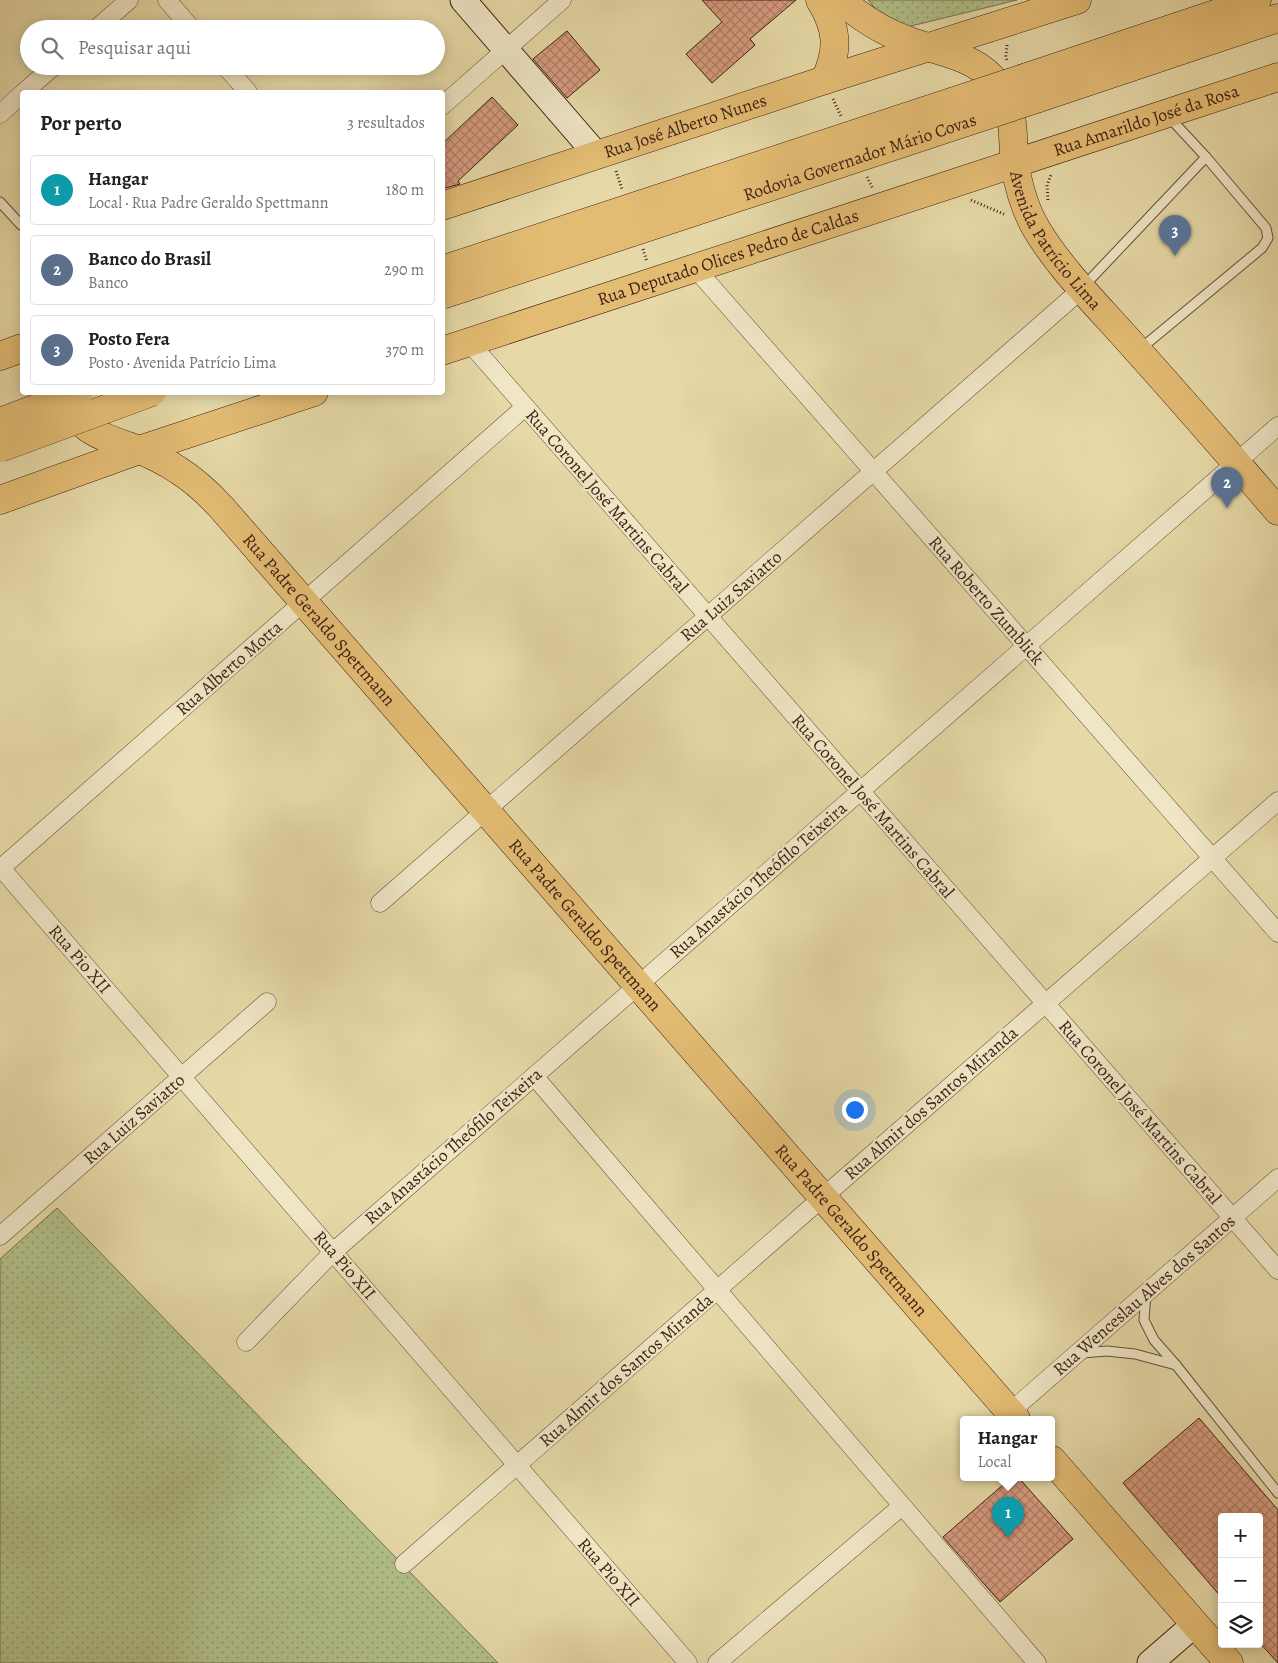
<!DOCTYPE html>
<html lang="pt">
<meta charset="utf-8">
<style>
body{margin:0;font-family:Alegreya,serif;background:#f6f6f6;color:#202124}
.controls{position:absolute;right:15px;bottom:15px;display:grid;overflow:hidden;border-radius:5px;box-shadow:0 2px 12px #0003}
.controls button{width:45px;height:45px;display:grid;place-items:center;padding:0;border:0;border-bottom:1px solid #e0e0e0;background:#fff;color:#202124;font:25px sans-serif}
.you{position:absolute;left:854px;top:1109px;width:18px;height:18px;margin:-12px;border:4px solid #fff;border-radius:50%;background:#1a73e8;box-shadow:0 0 0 8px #1a73e833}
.badge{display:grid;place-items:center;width:32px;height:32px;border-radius:50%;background:#ea580c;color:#fff;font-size:16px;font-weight:700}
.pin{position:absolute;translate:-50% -41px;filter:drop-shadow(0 1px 2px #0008)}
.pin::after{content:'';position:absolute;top:26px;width:18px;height:15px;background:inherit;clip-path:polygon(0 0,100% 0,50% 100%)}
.popup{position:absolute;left:960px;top:1416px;width:95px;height:65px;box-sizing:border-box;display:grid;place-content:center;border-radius:5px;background:#fff;filter:drop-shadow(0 1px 4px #0005);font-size:16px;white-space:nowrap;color:#757577}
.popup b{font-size:19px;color:#202124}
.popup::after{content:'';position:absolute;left:50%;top:100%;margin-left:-10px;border:10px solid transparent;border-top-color:#fff}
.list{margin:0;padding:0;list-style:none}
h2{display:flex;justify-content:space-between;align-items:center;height:65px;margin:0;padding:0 20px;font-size:21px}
h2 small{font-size:16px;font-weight:400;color:#757577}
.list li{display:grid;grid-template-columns:32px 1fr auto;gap:15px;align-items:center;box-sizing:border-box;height:70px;margin:0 10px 10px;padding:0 10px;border:1px solid #e0e0e0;border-radius:5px}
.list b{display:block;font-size:19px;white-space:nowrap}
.list p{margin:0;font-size:16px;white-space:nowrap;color:#757577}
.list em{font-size:16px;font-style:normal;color:#757577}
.icon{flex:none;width:28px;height:28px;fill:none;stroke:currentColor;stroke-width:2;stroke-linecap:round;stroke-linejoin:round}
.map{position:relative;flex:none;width:1278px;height:1663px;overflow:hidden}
.search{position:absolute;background:#fff;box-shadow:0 2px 12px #0003;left:20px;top:20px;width:425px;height:55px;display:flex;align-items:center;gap:12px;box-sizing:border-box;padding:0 18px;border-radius:28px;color:#757577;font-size:19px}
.panel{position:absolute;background:#fff;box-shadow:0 2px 12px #0003;left:20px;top:90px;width:425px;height:305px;border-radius:5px}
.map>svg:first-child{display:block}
</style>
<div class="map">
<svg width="1278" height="1663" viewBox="0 0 1278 1663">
<defs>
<pattern id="green-dots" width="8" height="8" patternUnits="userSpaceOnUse" patternTransform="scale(1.25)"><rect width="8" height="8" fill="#b1c08a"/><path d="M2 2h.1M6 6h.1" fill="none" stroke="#919b6f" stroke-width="1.8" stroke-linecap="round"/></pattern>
<pattern id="building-cross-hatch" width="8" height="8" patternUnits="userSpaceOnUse" patternTransform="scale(1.25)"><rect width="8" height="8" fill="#d79b80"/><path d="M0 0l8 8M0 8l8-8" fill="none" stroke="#b07e67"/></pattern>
</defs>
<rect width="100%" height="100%" fill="#e6d9a7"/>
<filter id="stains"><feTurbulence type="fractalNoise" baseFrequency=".004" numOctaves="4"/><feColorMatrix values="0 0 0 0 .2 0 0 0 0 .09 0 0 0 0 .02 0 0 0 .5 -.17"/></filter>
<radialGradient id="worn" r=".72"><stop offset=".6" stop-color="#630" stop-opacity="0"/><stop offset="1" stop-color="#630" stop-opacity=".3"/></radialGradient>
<!-- green -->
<g fill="url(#green-dots)" stroke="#78704e">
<polygon points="868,0 1017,0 899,29 885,21"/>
<polygon points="57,1208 498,1663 0,1663 0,1259"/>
</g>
<!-- building -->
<g fill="url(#building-cross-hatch)" stroke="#3e1f12">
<polygon points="702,0 796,0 750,39 755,45 712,83 686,54 722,22"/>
<polygon points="567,31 600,70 567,98 533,59"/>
<polygon points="492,97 518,125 458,181 460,184 442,189 442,144"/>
<polygon points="1199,1418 1278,1510 1278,1663 1259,1642 1259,1517 1222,1517 1222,1598 1123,1483"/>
<polygon points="1012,1477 1018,1477 1073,1539 1000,1602 943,1537"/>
</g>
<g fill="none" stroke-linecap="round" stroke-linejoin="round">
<!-- lane casing -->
<g stroke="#684e37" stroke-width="11">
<g id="lane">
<polyline points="0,202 21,225"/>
<polyline points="1084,286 1206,157 1169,117"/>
<polyline points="1139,350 1262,248 1268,238 1266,228 1206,157"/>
<polyline points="1146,1294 1144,1320 1154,1340 1176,1365"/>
<polyline points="1082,1353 1107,1351 1135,1354 1176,1365 1278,1493"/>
</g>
</g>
<!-- street casing -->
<g stroke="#684e37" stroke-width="19">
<g id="street">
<polyline points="167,0 192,29"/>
<polyline points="96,29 129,0"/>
<polyline points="225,66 248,92"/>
<polyline points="24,92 54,66"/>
<polyline points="442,106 562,0"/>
<polyline points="0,114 22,94"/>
<path id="s1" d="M 695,268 L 1278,933"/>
<polyline points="469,342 1278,1270"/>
<polyline points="1,868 688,1663"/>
<polyline points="0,869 525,407"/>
<polyline points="380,903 1083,288"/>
<polyline points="534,1076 1037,1663"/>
<polyline points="0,1236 267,1002"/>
<polyline points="246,1342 333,1252 1278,426"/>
<polyline points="1010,1412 1278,1178"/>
<polyline points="404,1564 806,1212 1278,801"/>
<polyline points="717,1663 902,1506"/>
</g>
</g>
<!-- secondary casing -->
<g stroke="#3e1f12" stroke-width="27">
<g id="secondary">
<polyline points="463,0 597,155"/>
<polyline points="1150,1663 1195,1624"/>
</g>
</g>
<!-- primary casing -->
<g stroke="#3e1f12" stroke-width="29">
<g id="primary">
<path d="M 820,0 C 838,29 839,50 825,80"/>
<path id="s2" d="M 841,0 C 861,18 884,32 909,41 C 936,51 970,55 991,77 C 1018,105 1011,132 1015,166 C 1019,189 1025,210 1037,230 C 1063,273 1103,311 1136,349 C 1184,402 1231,457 1278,511"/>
<path id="s3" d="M 442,206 L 825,80 L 1077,0"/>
<path id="s4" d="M 442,351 L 1278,77"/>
<polyline points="0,356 22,348"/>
<path id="s5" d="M 68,401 C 78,432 109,439 137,449 C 150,454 166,462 178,470 C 194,480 208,493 221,507 L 1016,1419"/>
<polyline points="0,500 139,450 314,392"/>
<polyline points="1052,1460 1229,1663"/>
</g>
</g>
<!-- highway casing -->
<g stroke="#3e1f12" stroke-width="29">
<g id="highway">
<polyline points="1027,77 1257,0"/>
<polyline points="1036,99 1278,18"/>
</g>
</g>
<!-- path -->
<g stroke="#3e1f12" stroke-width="3" stroke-dasharray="1 2.5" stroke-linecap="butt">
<polyline points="1007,45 1006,56 1007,61"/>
<polyline points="833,99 841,116"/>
<polyline points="616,171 622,189"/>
<polyline points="867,177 873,189"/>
<polyline points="971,200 1006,215"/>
<polyline points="1048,200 1047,185 1051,175"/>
<polyline points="643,249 647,262"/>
</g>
<!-- lane -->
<use href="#lane" stroke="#efe6c6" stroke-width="9"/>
<!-- street -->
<use href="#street" stroke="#efe6c6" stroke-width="18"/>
<!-- secondary -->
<use href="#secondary" stroke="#efe6c6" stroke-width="25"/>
<!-- primary -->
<use href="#primary" stroke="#e3bc74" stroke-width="28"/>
<!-- highway -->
<use href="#highway" stroke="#e3bc74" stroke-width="28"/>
<!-- highway-bridge casing -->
<g stroke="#3e1f12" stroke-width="29" stroke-linecap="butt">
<g id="highway-bridge">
<polyline points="442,270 1027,77"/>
<path id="s6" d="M 442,295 L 1036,99"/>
<polyline points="0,422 79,392"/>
<polyline points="0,448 152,392"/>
</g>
</g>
<!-- highway-bridge -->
<use href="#highway-bridge" stroke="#e3bc74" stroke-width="28"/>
</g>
<g text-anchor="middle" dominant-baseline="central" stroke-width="4.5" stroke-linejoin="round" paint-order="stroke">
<!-- street labels -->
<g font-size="18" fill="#3e1f12" stroke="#efe6c6">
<text stroke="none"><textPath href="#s4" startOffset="741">Rua Amarildo José da Rosa</textPath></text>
<text stroke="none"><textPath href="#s3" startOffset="256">Rua José Alberto Nunes</textPath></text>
<text stroke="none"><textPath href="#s6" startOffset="440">Rodovia Governador Mário Covas</textPath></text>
<text stroke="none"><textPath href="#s2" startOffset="351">Avenida Patrício Lima</textPath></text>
<text stroke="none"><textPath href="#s4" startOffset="301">Rua Deputado Olices Pedro de Caldas</textPath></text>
<text transform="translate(607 501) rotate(49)">Rua Coronel José Martins Cabral</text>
<text transform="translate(731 596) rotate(-41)">Rua Luiz Saviatto</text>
<text stroke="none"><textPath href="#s1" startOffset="442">Rua Roberto Zumblick</textPath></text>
<text stroke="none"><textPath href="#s5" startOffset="340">Rua Padre Geraldo Spettmann</textPath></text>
<text transform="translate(229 668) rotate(-41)">Rua Alberto Motta</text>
<text transform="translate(873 806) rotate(49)">Rua Coronel José Martins Cabral</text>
<text transform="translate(758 880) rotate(-41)">Rua Anastácio Theófilo Teixeira</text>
<text stroke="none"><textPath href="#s5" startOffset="745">Rua Padre Geraldo Spettmann</textPath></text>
<text transform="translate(80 959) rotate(49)">Rua Pio XII</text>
<text transform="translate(931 1103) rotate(-41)">Rua Almir dos Santos Miranda</text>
<text transform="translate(1140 1112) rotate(49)">Rua Coronel José Martins Cabral</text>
<text transform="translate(134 1119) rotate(-41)">Rua Luiz Saviatto</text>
<text transform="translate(453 1146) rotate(-41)">Rua Anastácio Theófilo Teixeira</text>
<text stroke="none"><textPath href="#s5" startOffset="1150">Rua Padre Geraldo Spettmann</textPath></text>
<text transform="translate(345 1265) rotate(49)">Rua Pio XII</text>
<text transform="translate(1144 1295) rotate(-41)">Rua Wenceslau Alves dos Santos</text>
<text transform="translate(626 1370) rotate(-41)">Rua Almir dos Santos Miranda</text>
<text transform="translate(609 1572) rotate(49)">Rua Pio XII</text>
</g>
</g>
<rect width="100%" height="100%" filter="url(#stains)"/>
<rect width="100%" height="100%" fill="url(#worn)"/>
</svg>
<div class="controls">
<button>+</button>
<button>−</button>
<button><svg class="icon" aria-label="layers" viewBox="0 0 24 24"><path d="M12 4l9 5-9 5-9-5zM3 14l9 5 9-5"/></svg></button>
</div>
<div class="you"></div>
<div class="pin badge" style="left:1008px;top:1538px;background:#0f9aa8">1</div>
<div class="popup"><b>Hangar</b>Local</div>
<div class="pin badge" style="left:1227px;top:508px;background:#5c6f8a">2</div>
<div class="pin badge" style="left:1175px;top:256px;background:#5c6f8a">3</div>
<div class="search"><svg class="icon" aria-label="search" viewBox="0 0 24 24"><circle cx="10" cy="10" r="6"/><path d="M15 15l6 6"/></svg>Pesquisar aqui</div>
<section class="panel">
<h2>Por perto<small>3 resultados</small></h2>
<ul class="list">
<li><span class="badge" style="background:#0f9aa8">1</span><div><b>Hangar</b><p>Local · Rua Padre Geraldo Spettmann</p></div><em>180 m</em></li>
<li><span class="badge" style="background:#5c6f8a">2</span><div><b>Banco do Brasil</b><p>Banco</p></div><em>290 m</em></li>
<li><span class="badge" style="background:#5c6f8a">3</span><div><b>Posto Fera</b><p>Posto · Avenida Patrício Lima</p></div><em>370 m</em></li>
</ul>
</section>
</div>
